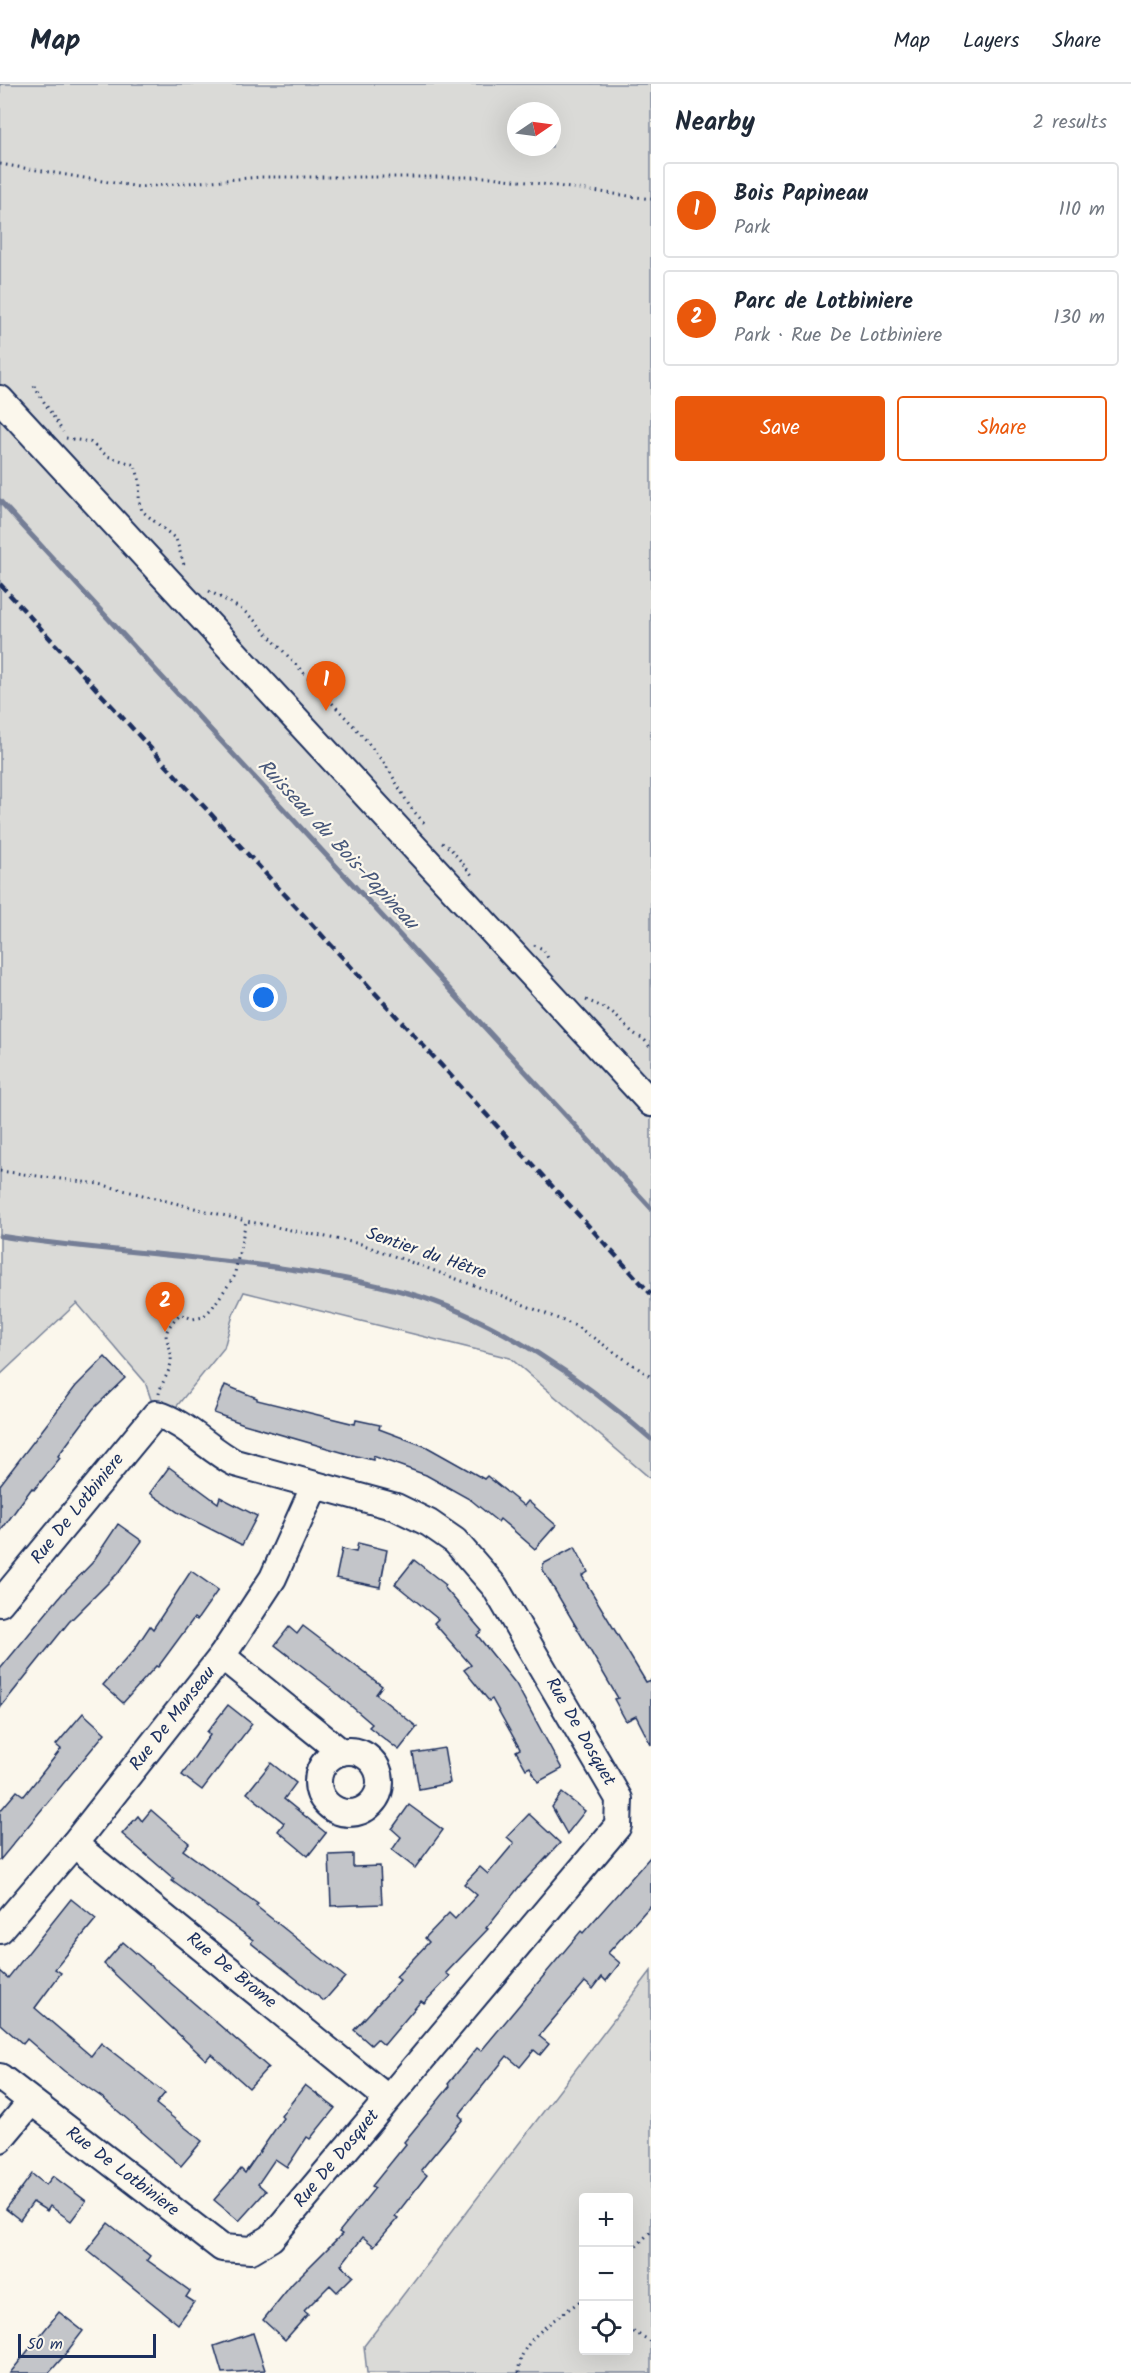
<!DOCTYPE html>
<meta charset="utf-8">
<style>
body{margin:0;font-family:Kalam,sans-serif;background:#f6f6f7;color:#1f2937}
.controls{position:absolute;right:18px;bottom:18px;display:grid;overflow:hidden;border-radius:6px;box-shadow:0 6px 24px #0002}
.controls button{width:54px;height:54px;display:grid;place-items:center;padding:0;border:0;border-bottom:2px solid #e0e1e3;background:#fff;color:#1f2937;font:30px sans-serif}
.compass{position:absolute;left:507px;top:18px;width:54px;height:54px;border-radius:50%;background:#fff;box-shadow:0 6px 24px #0002;rotate:77deg}
.scale{position:absolute;left:18px;bottom:15px;width:138px;box-sizing:border-box;padding-left:6px;border:3px solid #1b2f5e;border-top:0;font-size:16px;line-height:21px;white-space:nowrap;color:#1b2f5e;-webkit-text-stroke:4px #fbf7ec;paint-order:stroke}
.you{position:absolute;left:264px;top:914px;width:21px;height:21px;margin:-15px;border:4px solid #fff;border-radius:50%;background:#1a73e8;box-shadow:0 0 0 9px #1a73e833}
.badge{display:grid;place-items:center;width:39px;height:39px;border-radius:50%;background:#ea580c;color:#fff;font-size:20px;font-weight:700}
.pin{position:absolute;translate:-50% -50px;filter:drop-shadow(0 2px 3px #0008)}
.pin::after{content:'';position:absolute;top:32px;width:21px;height:18px;background:inherit;clip-path:polygon(0 0,100% 0,50% 100%)}
.list{margin:0;padding:0;list-style:none}
h2{display:flex;justify-content:space-between;align-items:center;height:78px;margin:0;padding:0 24px;font-size:26px}
h2 small{font-size:20px;font-weight:400;color:#747a83}
.list li{display:grid;grid-template-columns:39px 1fr auto;gap:18px;align-items:center;box-sizing:border-box;height:96px;margin:0 12px 12px;padding:0 12px;border:2px solid #e0e1e3;border-radius:6px}
.list b{display:block;font-size:22px;white-space:nowrap}
.list p{margin:0;font-size:20px;white-space:nowrap;color:#747a83}
.list em{font-size:20px;font-style:normal;color:#747a83}
.actions{display:flex;gap:12px;padding:18px 24px}
.actions a{flex:1;padding:14px 0;border:2px solid #ea580c;border-radius:6px;text-align:center;font-size:21px;color:#ea580c}
.actions .main{background:#ea580c;color:#fff}
.icon{flex:none;width:33px;height:33px;fill:none;stroke:currentColor;stroke-width:2;stroke-linecap:round;stroke-linejoin:round}
.map{position:relative;flex:none;width:651px;height:2289px;overflow:hidden}
header{display:flex;align-items:center;gap:36px;box-sizing:border-box;height:84px;padding:0 30px;background:#fff;border-bottom:2px solid #e0e1e3}
header strong{font-size:28px}
nav{display:flex;gap:33px;margin-inline-start:auto;font-size:21px}
main{display:flex}
aside{flex:1;background:#fff}
.map>svg:first-child{display:block}
</style>
<header>
<strong>Map</strong>
<nav><a>Map</a><a>Layers</a><a>Share</a></nav>
</header>
<main>
<div class="map">
<svg width="651" height="2289" viewBox="0 0 651 2289">
<rect width="100%" height="100%" fill="#fbf7ec"/>
<filter id="ink" filterUnits="userSpaceOnUse"><feTurbulence type="fractalNoise" baseFrequency=".0167" numOctaves="2"/><feDisplacementMap in="SourceGraphic" scale="12" xChannelSelector="R" yChannelSelector="G"/><feConvolveMatrix kernelMatrix="1 2 1 2 8 2 1 2 1" color-interpolation-filters="sRGB"/></filter>
<g filter="url(#ink)">
<!-- green -->
<g fill="#dadad7" stroke="#7a849a" stroke-width="1.5" fill-rule="evenodd">
<path d="M 0,0 L 651,0 L 651,1395 L 510,1274 L 244,1208 L 233,1231 L 224,1264 L 168,1333 L 156,1330 L 145,1298 L 77,1219 L 0,1291 ZM 516,27 L 552,27 L 552,63 L 516,63 Z"/>
<path d="M 651,1887 L 651,2289 L 367,2289 L 364,2262 ZM 584,2114 L 628,2114 L 628,2266 L 584,2266 Z"/>
</g>
<g fill="none" stroke-linecap="round" stroke-linejoin="round">
<!-- stream -->
<g stroke="#747e96" stroke-width="5">
<polyline points="0,417 651,1124"/>
<path d="M 0,1152 C 136,1173 275,1173 408,1209 C 496,1234 583,1295 651,1355"/>
</g>
</g>
<!-- building -->
<g fill="#c3c5c9" stroke="#1b2f5e" stroke-width="1.5">
<polygon points="105,1273 125,1294 93,1325 58,1372 60,1374 34,1406 32,1404 0,1448 0,1401 76,1302"/>
<polygon points="225,1301 257,1314 257,1316 355,1340 356,1336 380,1341 379,1345 427,1363 484,1395 487,1392 524,1422 528,1417 556,1441 535,1465 500,1435 498,1438 471,1416 426,1391 373,1372 373,1376 348,1370 244,1340 214,1329"/>
<polygon points="169,1383 218,1419 220,1413 257,1432 242,1461 179,1429 150,1409"/>
<polygon points="118,1440 142,1457 120,1487 69,1538 0,1624 0,1585 62,1510 92,1479"/>
<polygon points="358,1459 387,1466 380,1503 336,1494 342,1465 356,1468"/>
<polygon points="575,1463 588,1488 582,1492 646,1598 651,1596 651,1661 636,1632 626,1637 614,1615 618,1614 543,1486 543,1480"/>
<polygon points="414,1476 446,1501 444,1503 482,1547 477,1551 516,1600 562,1685 538,1698 530,1683 526,1685 516,1667 520,1665 492,1615 489,1617 464,1586 471,1581 434,1539 438,1535 395,1500"/>
<polygon points="191,1487 218,1506 197,1536 194,1534 158,1583 156,1582 123,1619 103,1601 134,1566 150,1542 153,1545"/>
<polygon points="303,1542 382,1602 376,1610 417,1643 399,1666 369,1643 372,1640 329,1603 275,1561 289,1543 297,1550"/>
<polygon points="228,1621 252,1640 202,1706 182,1691 210,1651 207,1648"/>
<polygon points="83,1629 105,1649 0,1776 0,1727 17,1707 24,1712 61,1665 56,1661"/>
<polygon points="444,1664 450,1699 419,1705 413,1669"/>
<polygon points="271,1679 296,1699 284,1715 326,1749 308,1772 278,1747 284,1739 247,1709"/>
<polygon points="562,1709 585,1727 567,1750 552,1723"/>
<polygon points="409,1721 443,1746 415,1784 392,1766 401,1753 392,1745"/>
<polygon points="151,1726 189,1759 183,1766 258,1820 256,1822 345,1893 324,1917 251,1859 253,1856 172,1797 174,1795 122,1750 138,1732 142,1737"/>
<polygon points="529,1730 560,1759 519,1803 486,1844 488,1845 446,1889 450,1892 424,1919 421,1917 384,1961 377,1955 371,1961 354,1946 400,1896 396,1893 429,1858 425,1854 449,1829 455,1835 477,1811 464,1800 480,1783 488,1790 514,1759 507,1753"/>
<polygon points="353,1770 353,1783 380,1782 382,1820 331,1822 329,1771"/>
<polygon points="651,1772 651,1821 608,1869 620,1879 606,1897 602,1893 593,1905 585,1898 539,1952 549,1960 540,1971 534,1966 520,1983 507,1972 459,2031 463,2035 421,2086 427,2091 395,2132 398,2134 374,2162 363,2153 341,2181 353,2192 337,2208 330,2201 304,2227 308,2230 285,2256 263,2236 292,2200 342,2150 339,2148 375,2104 372,2102 406,2060 404,2058 450,2002 448,2000 477,1964 481,1967 581,1847 583,1849"/>
<polygon points="71,1815 96,1835 55,1885 61,1889 35,1924 91,1972 101,1959 165,2009 156,2020 202,2057 181,2082 103,2014 64,1987 27,1955 23,1960 0,1940 0,1887 8,1894"/>
<polygon points="123,1858 268,1983 249,2004 211,1970 206,1976 104,1880"/>
<polygon points="305,2001 335,2024 310,2055 307,2053 287,2083 275,2075 258,2100 266,2107 239,2137 214,2116 241,2085 245,2089 283,2034 281,2032"/>
<polygon points="32,2090 46,2101 53,2092 86,2117 71,2137 50,2122 47,2127 33,2118 20,2136 6,2125"/>
<polygon points="108,2139 150,2172 147,2176 190,2207 186,2213 194,2218 178,2240 87,2166"/>
<polygon points="59,2228 83,2247 63,2273 49,2289 10,2289"/>
<polygon points="253,2249 265,2286 222,2289 214,2262"/>
</g>
<g fill="none" stroke-linecap="round" stroke-linejoin="round">
<!-- minor casing -->
<g stroke="#1b2f5e" stroke-width="30">
<g id="minor">
<polyline points="0,315 651,1019"/>
<path d="M 0,1519 L 156,1330 C 185,1338 208,1365 235,1379 L 396,1423 L 429,1439 L 455,1457 L 495,1503 L 619,1715 L 618,1742 L 271,2154 L 251,2166 L 222,2164 L 0,1993"/>
<polyline points="222,1572 341,1668"/>
<circle cx="349" cy="1698" r="31"/>
<polyline points="74,1760 387,2014"/>
<polyline points="0,1846 74,1760 222,1572 273,1494 314,1403"/>
<polyline points="0,2055 31,2018"/>
</g>
</g>
<!-- path -->
<g stroke="#1b2f5e" stroke-width="3" stroke-dasharray="1.5 4.5" stroke-linecap="butt">
<polyline points="0,80 139,103 261,93 491,93 651,115"/>
<polyline points="34,302 63,348"/>
<polyline points="66,354 90,358 107,372 135,381 140,398 139,416 142,427 176,455 184,481"/>
<polyline points="209,507 243,526 255,537 362,651 389,686 410,723 426,741"/>
<polyline points="442,759 450,764 472,791"/>
<polyline points="534,861 543,865 548,874"/>
<path d="M 586,916 C 607,924 615,930 630,946 C 639,955 644,951 651,966"/>
<polyline points="0,1087 99,1100 246,1137"/>
<path d="M 159,1310 C 161,1299 170,1288 171,1278 C 173,1252 154,1257 180,1230 L 193,1235 L 203,1233 L 212,1224 L 234,1193 L 246,1137 L 361,1160 L 495,1209 L 576,1242 L 651,1293"/>
<polyline points="628,2171 651,2147"/>
<polyline points="628,2245 651,2257"/>
<path d="M 519,2289 C 517,2255 560,2233 584,2214"/>
</g>
<!-- minor -->
<use href="#minor" stroke="#fbf7ec" stroke-width="26"/>
<!-- rail -->
<polyline stroke="#1b2f5e" stroke-width="4.5" stroke-dasharray="9 4.5" stroke-linecap="butt" points="0,500 651,1210"/>
</g>
</g>
<g text-anchor="middle" dominant-baseline="central" stroke-width="4.5" stroke-linejoin="round" paint-order="stroke">
<!-- street labels -->
<g font-size="18" fill="#1b2f5e" stroke="#fbf7ec">
<text transform="translate(426 1170) rotate(19)">Sentier du Hêtre</text>
<text transform="translate(78 1425) rotate(-51)">Rue De Lotbiniere</text>
<text transform="translate(173 1635) rotate(-52)">Rue De Manseau</text>
<text transform="translate(580 1648) rotate(60)">Rue De Dosquet</text>
<text transform="translate(231 1887) rotate(39)">Rue De Brome</text>
<text transform="translate(337 2075) rotate(-50)">Rue De Dosquet</text>
<text transform="translate(122 2088) rotate(37)">Rue De Lotbiniere</text>
</g>
<!-- water labels -->
<g font-size="20" font-style="italic" fill="#47577a" stroke="#fbf7ec">
<text transform="translate(337 761) rotate(47)">Ruisseau du Bois-Papineau</text>
</g>
</g>
</svg>
<div class="controls">
<button>+</button>
<button>−</button>
<button><svg class="icon" aria-label="locate" viewBox="0 0 24 24"><circle cx="12" cy="12" r="6"/><path d="M12 2v4M12 18v4M2 12h4M18 12h4"/></svg></button>
</div>
<svg class="compass" viewBox="-18 -18 36 36"><path d="M0-13l5 13h-10z" fill="#e53935"/><path d="M0 13l5-13h-10z" fill="#747a83"/></svg>
<div class="scale">50 m</div>
<div class="you"></div>
<div class="pin badge" style="left:326px;top:627px">1</div>
<div class="pin badge" style="left:165px;top:1248px">2</div>
</div>
<aside>
<h2>Nearby<small>2 results</small></h2>
<ul class="list">
<li><span class="badge">1</span><div><b>Bois Papineau</b><p>Park</p></div><em>110 m</em></li>
<li><span class="badge">2</span><div><b>Parc de Lotbiniere</b><p>Park · Rue De Lotbiniere</p></div><em>130 m</em></li>
</ul>
<div class="actions"><a class="main">Save</a><a>Share</a></div>
</aside>
</main>
